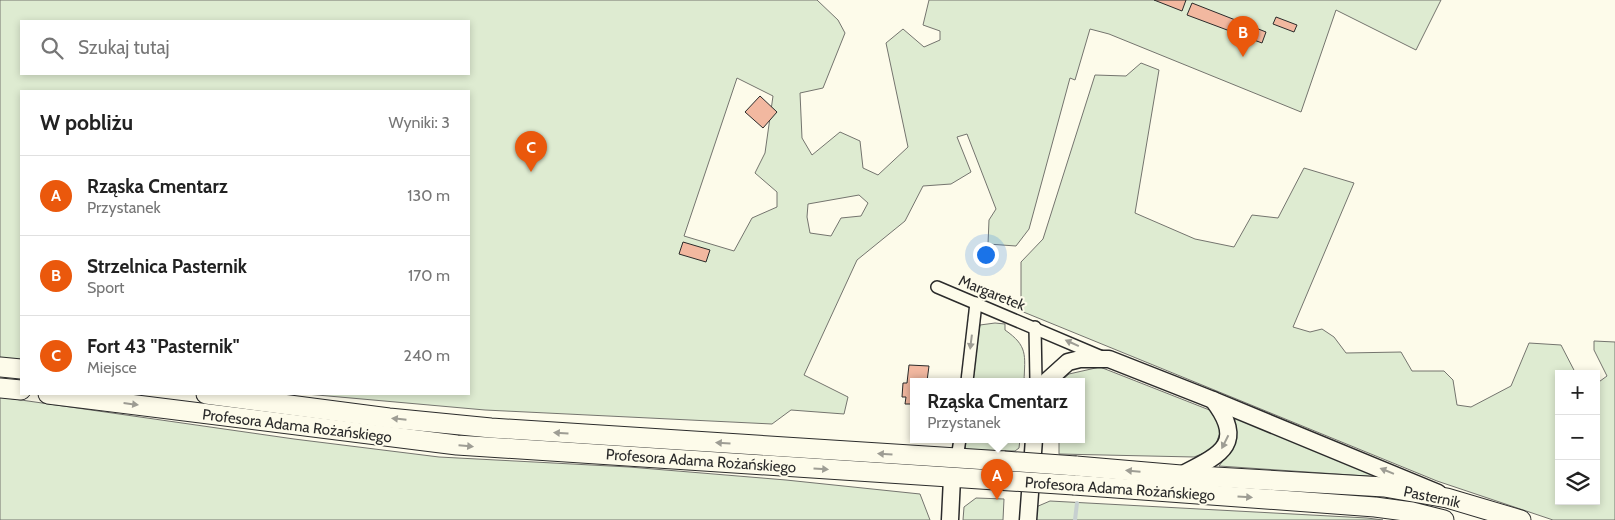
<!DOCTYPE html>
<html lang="pl">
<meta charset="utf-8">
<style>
body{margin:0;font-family:Cabin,sans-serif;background:#f6f6f6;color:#222}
.controls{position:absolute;right:15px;bottom:15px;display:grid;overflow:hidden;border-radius:0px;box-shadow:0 2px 8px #0003}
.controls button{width:45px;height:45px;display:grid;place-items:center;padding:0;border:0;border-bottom:1px solid #e0e0e0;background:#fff;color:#222;font:25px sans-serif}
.you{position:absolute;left:985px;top:254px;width:18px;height:18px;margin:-12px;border:4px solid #fff;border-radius:50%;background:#1a73e8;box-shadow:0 0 0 8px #1a73e833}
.badge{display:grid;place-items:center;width:32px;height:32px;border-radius:50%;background:#ea580c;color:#fff;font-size:16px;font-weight:700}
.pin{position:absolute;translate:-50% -41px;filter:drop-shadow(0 1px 2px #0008)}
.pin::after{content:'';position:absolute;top:26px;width:18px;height:15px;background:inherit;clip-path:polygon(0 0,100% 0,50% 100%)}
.popup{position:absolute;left:910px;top:378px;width:175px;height:65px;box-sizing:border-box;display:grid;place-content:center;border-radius:0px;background:#fff;filter:drop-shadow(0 1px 4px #0005);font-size:16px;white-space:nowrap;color:#767676}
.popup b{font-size:19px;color:#222}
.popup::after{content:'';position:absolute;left:50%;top:100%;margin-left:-10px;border:10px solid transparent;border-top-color:#fff}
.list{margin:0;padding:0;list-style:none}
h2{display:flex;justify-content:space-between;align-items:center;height:65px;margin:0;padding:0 20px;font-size:21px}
h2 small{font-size:16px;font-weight:400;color:#767676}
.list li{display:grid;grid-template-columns:32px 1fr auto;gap:15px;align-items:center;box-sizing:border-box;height:80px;padding:0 20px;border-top:1px solid #e0e0e0}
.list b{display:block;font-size:19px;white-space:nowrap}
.list p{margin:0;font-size:16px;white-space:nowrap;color:#767676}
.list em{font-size:16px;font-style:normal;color:#767676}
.icon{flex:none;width:28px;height:28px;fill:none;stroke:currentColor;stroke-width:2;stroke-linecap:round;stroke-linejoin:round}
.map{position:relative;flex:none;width:1615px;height:520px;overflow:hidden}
.search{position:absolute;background:#fff;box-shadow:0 2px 8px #0003;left:20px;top:20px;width:450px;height:55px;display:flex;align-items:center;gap:12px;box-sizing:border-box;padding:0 18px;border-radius:0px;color:#767676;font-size:19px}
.panel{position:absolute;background:#fff;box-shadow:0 2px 8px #0003;left:20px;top:90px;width:450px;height:305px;border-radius:0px}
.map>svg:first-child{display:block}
</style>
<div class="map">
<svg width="1615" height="520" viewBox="0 0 1615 520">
<rect width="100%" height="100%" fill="#fdfbea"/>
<!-- green -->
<g fill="#deebd1" stroke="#74746e" fill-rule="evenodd">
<path d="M 0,0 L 817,0 L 838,20 L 845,33 L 823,88 L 800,93 L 802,138 L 812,155 L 840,132 L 860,141 L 863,168 L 878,175 L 908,147 L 886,43 L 903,29 L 924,47 L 940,40 L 940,31 L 923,25 L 929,0 L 1441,0 L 1416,50 L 1336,10 L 1301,112 L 1109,34 L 1090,29 L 1075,80 L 1070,78 L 1029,229 L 1016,246 L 988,244 L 989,220 L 996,209 L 967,134 L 957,137 L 971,172 L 951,184 L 923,186 L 905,221 L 857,260 L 804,375 L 848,397 L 844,414 L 791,410 L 772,424 L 485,410 L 306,394 L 469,394 L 469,91 L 21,91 L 21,362 L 0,359 ZM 21,21 L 469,21 L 469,74 L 21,74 ZM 737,78 L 773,96 L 765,153 L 755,173 L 777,192 L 777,207 L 752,218 L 734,251 L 684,236 ZM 859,195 L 868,203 L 861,216 L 841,218 L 831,236 L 810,233 L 807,217 L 808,204 Z"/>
<polygon points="1141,63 1159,70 1135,213 1195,239 1234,247 1252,215 1278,218 1304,168 1354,183 1293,327 1310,332 1322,329 1334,337 1346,353 1401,352 1412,371 1444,371 1453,380 1457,405 1471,407 1511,386 1529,343 1561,345 1576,374 1559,374 1559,501 1596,501 1596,384 1607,376 1594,350 1594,341 1615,342 1615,520 1553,520 1437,481 1021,311 1021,262 1043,239 1095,75 1126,76"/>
<path d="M 995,323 L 1005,324 L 1005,330 C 1028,346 1025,355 1024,381 L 972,381 L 980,325 Z"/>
<polygon points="1100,367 1212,411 1221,430 1214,449 1194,457 1059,454 1059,439 1081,439 1081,381 1061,381 1069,374"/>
<polygon points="0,397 294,439 439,457 629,467 786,480 920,494 930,520 0,520"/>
<polygon points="1235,418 1381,477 1219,466 1231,450"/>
<polygon points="963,439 1020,439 1019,448 1015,451 966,450"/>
<polygon points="976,498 1004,499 1003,520 963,520 964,507"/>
<polygon points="1050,501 1367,518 1383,520 1036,520 1036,507"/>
</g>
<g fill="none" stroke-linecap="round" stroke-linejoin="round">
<!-- stream -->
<g stroke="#c7d0d0" stroke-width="4">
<polyline points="1078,439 1078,440"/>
<polyline points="1075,520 1077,503"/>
</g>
</g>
<!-- building -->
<g fill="#f2b8a0" stroke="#2b2b2b">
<polygon points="1154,0 1186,0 1182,11"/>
<polygon points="1192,3 1266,32 1262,43 1187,15"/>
<polygon points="1276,17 1297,25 1294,32 1273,24"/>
<polygon points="760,96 777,112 763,128 745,112"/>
<polygon points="683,242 710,250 706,262 679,254"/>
<polygon points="909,365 929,366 927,381 913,381 913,404 905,404 906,397 902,397 903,383 907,383"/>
</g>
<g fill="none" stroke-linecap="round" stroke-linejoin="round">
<!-- street casing -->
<g stroke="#2b2b2b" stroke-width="14">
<g id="street">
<polyline points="937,287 1102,357"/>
<polyline points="1035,327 1036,381"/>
<polyline points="967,381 976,303"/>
<polyline points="957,458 960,439"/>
</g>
</g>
<!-- secondary casing -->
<g stroke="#2b2b2b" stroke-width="19">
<g id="secondary">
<polyline points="1047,381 1068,362 1080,359 1109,359 1213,400 1438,493"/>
<path d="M 1181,475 C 1220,455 1247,444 1213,400"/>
<polyline points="950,520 952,478"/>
<polyline points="1028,520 1034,439"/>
</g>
</g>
<!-- primary casing -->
<g stroke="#2b2b2b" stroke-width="21">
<g id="primary">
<polyline points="0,367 21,369"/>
<polyline points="0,388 21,390"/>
<polyline points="48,394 457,445 995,480"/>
<polyline points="206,394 389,418 491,428 1004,461"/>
<polyline points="1076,466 1181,475 1384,487 1447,498 1521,520"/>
<polyline points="1074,485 1375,507 1412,512 1444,520"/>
</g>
</g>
<!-- street -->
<use href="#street" stroke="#fdfbea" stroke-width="11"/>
<!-- secondary -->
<use href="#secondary" stroke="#fdfbea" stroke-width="16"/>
<!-- primary -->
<use href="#primary" stroke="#fdfbea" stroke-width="19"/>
<!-- primary-bridge casing -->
<g stroke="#2b2b2b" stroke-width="21" stroke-linecap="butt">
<g id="primary-bridge">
<polyline points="1004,461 1076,466"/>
<polyline points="995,480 1074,485"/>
</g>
</g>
<!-- primary-bridge -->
<use href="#primary-bridge" stroke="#fdfbea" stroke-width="19"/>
</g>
<!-- one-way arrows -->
<defs><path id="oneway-solid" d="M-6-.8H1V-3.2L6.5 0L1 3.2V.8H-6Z" transform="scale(1.25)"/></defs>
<g fill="#9e9d94">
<use href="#oneway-solid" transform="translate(971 342) rotate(97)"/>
<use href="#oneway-solid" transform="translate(1072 343) rotate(-156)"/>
<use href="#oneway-solid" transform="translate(131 404) rotate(7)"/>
<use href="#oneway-solid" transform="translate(399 419) rotate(-174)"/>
<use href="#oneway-solid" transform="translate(561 433) rotate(-176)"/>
<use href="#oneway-solid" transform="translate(1225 442) rotate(117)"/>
<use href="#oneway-solid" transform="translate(723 443) rotate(-176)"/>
<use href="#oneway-solid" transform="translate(466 446) rotate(5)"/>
<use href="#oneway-solid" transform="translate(885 454) rotate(-176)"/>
<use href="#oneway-solid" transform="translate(821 469) rotate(4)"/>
<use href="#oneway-solid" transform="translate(1133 471) rotate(-175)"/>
<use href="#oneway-solid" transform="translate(1387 471) rotate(-158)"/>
<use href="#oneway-solid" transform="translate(1245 497) rotate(4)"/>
</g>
<g text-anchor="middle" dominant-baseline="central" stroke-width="4" stroke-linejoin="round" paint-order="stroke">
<!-- street labels -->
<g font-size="15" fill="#2b2b2b" stroke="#fdfbea">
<text transform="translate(992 293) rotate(22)">Margaretek</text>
<text transform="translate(297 426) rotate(7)">Profesora Adama Rożańskiego</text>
<text transform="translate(701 461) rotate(4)">Profesora Adama Rożańskiego</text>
<text transform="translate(1120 489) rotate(4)">Profesora Adama Rożańskiego</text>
<text transform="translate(1432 497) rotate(12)">Pasternik</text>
</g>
</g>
</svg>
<div class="controls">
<button>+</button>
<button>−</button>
<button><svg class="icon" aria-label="layers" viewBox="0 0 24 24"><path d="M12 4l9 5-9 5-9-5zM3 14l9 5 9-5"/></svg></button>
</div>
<div class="you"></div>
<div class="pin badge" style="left:997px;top:500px">A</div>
<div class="popup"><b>Rząska Cmentarz</b>Przystanek</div>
<div class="pin badge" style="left:1243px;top:57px">B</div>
<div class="pin badge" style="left:531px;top:172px">C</div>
<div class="search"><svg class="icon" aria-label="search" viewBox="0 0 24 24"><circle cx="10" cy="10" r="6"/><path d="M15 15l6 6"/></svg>Szukaj tutaj</div>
<section class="panel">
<h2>W pobliżu<small>Wyniki: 3</small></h2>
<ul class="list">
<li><span class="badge">A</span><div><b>Rząska Cmentarz</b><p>Przystanek</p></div><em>130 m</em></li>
<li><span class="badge">B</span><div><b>Strzelnica Pasternik</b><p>Sport</p></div><em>170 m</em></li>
<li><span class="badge">C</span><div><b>Fort 43 &quot;Pasternik&quot;</b><p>Miejsce</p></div><em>240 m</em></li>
</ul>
</section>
</div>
